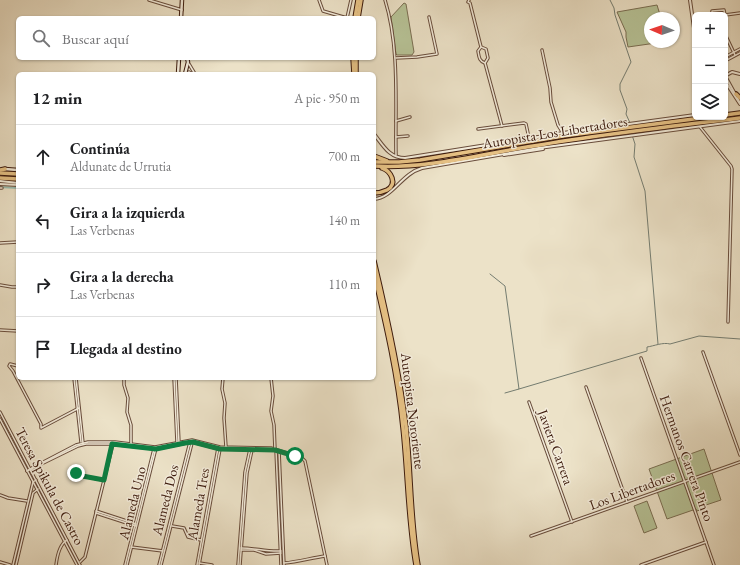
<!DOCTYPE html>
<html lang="es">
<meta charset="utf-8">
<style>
body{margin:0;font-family:"EB Garamond",serif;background:#f6f6f6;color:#202124}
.controls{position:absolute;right:12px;top:12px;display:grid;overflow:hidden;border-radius:6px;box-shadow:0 1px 3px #0004}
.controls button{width:36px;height:36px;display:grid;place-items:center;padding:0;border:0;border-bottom:1px solid #e0e0e0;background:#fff;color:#202124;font:20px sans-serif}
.compass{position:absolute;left:644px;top:12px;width:36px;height:36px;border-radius:50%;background:#fff;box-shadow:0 1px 3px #0004;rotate:272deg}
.stop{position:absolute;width:12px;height:12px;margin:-9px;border:3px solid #0b8043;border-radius:50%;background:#fff}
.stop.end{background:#0b8043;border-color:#fff;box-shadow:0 1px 4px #0008}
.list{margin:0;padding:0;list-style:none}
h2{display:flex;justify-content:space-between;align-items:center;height:52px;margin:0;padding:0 16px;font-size:17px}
h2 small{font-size:13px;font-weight:400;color:#757577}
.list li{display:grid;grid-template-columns:26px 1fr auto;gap:12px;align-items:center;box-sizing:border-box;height:64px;padding:0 16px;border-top:1px solid #e0e0e0}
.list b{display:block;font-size:15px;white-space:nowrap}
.list p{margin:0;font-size:13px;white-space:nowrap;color:#757577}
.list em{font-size:13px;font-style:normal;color:#757577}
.icon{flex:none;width:22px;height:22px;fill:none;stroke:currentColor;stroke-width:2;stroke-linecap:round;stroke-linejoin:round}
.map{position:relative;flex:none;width:740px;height:565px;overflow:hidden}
.search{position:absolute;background:#fff;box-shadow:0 1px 3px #0004;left:16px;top:16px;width:360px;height:44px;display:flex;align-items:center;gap:10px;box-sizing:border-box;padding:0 14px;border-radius:6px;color:#757577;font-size:15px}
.panel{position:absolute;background:#fff;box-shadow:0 1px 3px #0004;left:16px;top:72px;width:360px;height:308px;border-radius:6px}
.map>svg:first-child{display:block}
</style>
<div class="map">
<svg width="740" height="565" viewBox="0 0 740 565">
<rect width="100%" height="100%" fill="#ece2c8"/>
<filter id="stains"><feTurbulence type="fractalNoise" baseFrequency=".005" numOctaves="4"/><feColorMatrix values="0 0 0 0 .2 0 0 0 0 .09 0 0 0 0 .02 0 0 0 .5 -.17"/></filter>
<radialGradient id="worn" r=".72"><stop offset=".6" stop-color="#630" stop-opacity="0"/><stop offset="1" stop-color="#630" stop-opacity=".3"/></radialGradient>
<!-- green -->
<g fill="#b7c397" stroke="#7a6e52">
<polygon points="404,3 406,4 414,52 412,55 397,55 396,54 391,17"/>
<polygon points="657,5 661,18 650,18 650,42 663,42 628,47 626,37 626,32 617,12"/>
<polygon points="704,449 721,500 700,507 700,510 697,511 696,509 667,519 649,469"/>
<polygon points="647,501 657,528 644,533 634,506"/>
</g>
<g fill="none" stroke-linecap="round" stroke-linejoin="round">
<!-- stream -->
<g stroke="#747c70" stroke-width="1">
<polyline points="610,0 614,8 615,15 631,62 620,84 620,90 627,109 626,114 630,123"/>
<polyline points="631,132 635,144 634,157 645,191 658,344"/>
<polyline points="490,274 505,286 519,389 505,393"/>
<path d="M 519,389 L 647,351 L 647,347 C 654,346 663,342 670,344 L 699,336 L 740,339"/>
</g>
<!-- canal -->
<polyline stroke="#99beb3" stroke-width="2" points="0,187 18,188"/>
<!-- minor casing -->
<g stroke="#684c3b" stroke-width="3.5">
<g id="minor">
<polyline points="149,0 182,10"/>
<polyline points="319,0 323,11 347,18 351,0"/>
<path d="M 385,0 C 400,48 395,106 396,155"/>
<path d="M 469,0 L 468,2 L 470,3 L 481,47 L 478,51 C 479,57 479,61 485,63"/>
<polyline points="712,15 712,11 724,10 725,15"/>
<polyline points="725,15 740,13"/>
<polyline points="725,34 735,55"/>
<polyline points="481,47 486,49 488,58 485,63 502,126"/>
<polyline points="542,50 550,88 551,102 558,125 563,133"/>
<polyline points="725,57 740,49"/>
<polyline points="396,58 417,57 437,54 429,17"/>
<polyline points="725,61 740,53"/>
<polyline points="189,64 195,74"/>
<polyline points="185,74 189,72 193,74"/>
<polyline points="396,121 410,117"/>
<polyline points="700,127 731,166 732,169 728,322"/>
<polyline points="478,129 524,123 526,124 529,138"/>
<polyline points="396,137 408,136"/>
<polyline points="0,188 2,188"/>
<polyline points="0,243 18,242"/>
<polyline points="0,285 12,287 18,287"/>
<polyline points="0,330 18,331"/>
<polyline points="703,352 740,455"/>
<polyline points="641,358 714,565"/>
<polyline points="18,366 10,364 9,366 13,371 41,424 41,428 79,408"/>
<polyline points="74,378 81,442"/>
<polyline points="76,378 83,443"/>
<polyline points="124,378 124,385 128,398 127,412 131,425 131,445"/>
<polyline points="174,378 177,442"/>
<polyline points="176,378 179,443"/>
<polyline points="223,378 222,389 225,403 224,418 226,447"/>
<polyline points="271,378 273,396 271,411 274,425 275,450"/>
<polyline points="586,387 627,502"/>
<polyline points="529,402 572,522"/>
<polyline points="0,412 80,565"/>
<polyline points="0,419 77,565"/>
<polyline points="276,450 281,565"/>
<polyline points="279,451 284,565"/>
<polyline points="27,471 30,469 76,445 88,442 115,442 155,447 192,440 220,447 271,448 302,458 305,461 327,565"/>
<polyline points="27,471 78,446 86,444 109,444 156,449 192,442 219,449 275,450"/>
<polyline points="74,474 75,476 77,475 103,480"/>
<polyline points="0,495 8,498 27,501"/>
<polyline points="96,511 136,524"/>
<polyline points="96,513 136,526"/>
<polyline points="172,526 184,528 188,537 201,540"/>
<polyline points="531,536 740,462"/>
<polyline points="131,547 163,551"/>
<path d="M 241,548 C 255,548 267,552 281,551"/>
<polyline points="241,550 254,550 266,554 281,553"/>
<polyline points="0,562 10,565"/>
<polyline points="80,562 85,557 113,444"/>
<polyline points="199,563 212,565"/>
<path d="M 284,563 C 298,562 311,558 325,556"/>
<polyline points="13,565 33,482 36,480"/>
<polyline points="16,565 33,493 38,489"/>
<path d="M 56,565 C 57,557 60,544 67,540"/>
<polyline points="125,565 154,449"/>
<polyline points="127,565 156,448"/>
<polyline points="159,565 190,442"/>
<polyline points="161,565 192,443"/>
<polyline points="197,565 218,448"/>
<polyline points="199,565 220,449"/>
<polyline points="238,565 245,472 250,449"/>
<polyline points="240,565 247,473 252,450"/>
<polyline points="641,565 706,542"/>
</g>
</g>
<!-- tertiary casing -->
<g stroke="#684c3b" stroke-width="4">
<g id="tertiary">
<polyline points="690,0 695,35"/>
<polyline points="725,76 735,94"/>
<polyline points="725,76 732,72 740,74"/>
<polyline points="725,81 740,104"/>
<polyline points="737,98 740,103"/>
<path d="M 374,134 C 383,145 389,158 405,158 L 563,133 L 695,115"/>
<polyline points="504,155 543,149"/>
<polyline points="0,181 18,183"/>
<polyline points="0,184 18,185"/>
<path d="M 374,199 C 393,198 401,174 422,168 L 539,148 L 740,121"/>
</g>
</g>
<!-- secondary casing -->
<g stroke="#3c1a0c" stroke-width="4.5">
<g id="secondary">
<polyline points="181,18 182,0"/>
<polyline points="178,74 179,58"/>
<polyline points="185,74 188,62 187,58"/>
<polyline points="5,169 18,170"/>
</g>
</g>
<!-- motorway casing -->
<g stroke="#3c1a0c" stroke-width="5.5">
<g id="motorway">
<polyline points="355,18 358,0"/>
<polyline points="358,18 361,0"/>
<polyline points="353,58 354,74"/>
<polyline points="356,58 356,74"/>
<polyline points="736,94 740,98"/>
<polyline points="725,115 740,113"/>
<polyline points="374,156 387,161"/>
<polyline points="374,162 399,162 420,160 563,136 709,117"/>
<path d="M 374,166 C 426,169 482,154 533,146 C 601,134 671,126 740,118"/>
<polyline points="0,170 5,169"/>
<polyline points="0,173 18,174"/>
<polyline points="0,178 18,179"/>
<path d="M 374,193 C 378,193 383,192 387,190 C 398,184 391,171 382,168"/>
<path d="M 374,261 C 387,316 399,370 406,426 C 411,472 410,519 418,565"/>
<path d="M 374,273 C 386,324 398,376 403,428 C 408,474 408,520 416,565"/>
</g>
</g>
<!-- minor -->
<use href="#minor" stroke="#f3ecdb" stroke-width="1.5"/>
<!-- tertiary -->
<use href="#tertiary" stroke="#f3ecdb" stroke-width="2"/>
<!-- secondary -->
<use href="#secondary" stroke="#f3ecdb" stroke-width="2.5"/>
<!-- motorway -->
<use href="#motorway" stroke="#e6c184" stroke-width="3.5"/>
</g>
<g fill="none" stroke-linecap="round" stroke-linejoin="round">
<!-- route -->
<polyline stroke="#0b8043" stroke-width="5" points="76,473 77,475 104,480 112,444 156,449 185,443 193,442 220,449 275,450 295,456"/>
</g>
<g text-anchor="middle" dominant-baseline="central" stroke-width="3" stroke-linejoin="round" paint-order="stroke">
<!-- street labels -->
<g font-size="14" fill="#3c1a0c" stroke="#f3ecdb">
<text transform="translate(555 132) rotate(-9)">Autopista Los Libertadores</text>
<text transform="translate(413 411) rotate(83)">Autopista Nororiente</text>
<text transform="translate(556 447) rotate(70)">Javiera Carrera</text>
<text transform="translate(687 458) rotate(70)">Hermanos Carrera Pinto</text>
<text transform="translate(50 486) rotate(62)">Teresa Spikula de Castro</text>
<text transform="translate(632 490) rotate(-20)">Los Libertadores</text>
<text transform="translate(165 500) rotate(-76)">Alameda Dos</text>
<text transform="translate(132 503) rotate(-76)">Alameda Uno</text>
<text transform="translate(198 504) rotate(-80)">Alameda Tres</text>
</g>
</g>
<rect width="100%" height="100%" filter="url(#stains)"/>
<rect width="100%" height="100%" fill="url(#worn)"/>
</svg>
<div class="controls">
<button>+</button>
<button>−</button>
<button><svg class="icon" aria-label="layers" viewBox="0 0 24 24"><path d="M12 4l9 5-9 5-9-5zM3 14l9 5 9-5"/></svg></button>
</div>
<svg class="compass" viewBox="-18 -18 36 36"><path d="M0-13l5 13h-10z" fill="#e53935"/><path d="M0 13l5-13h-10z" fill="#757577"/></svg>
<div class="stop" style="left:295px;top:456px"></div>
<div class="stop end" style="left:76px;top:473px"></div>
<div class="search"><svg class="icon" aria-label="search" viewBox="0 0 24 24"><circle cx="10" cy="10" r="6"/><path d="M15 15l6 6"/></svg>Buscar aquí</div>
<section class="panel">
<h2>12 min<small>A pie · 950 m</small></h2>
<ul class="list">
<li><svg class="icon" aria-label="ahead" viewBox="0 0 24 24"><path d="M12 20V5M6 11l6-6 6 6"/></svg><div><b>Continúa</b><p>Aldunate de Urrutia</p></div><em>700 m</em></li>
<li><svg class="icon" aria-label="left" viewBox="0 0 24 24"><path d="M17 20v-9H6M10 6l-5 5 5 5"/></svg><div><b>Gira a la izquierda</b><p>Las Verbenas</p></div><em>140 m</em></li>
<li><svg class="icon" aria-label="right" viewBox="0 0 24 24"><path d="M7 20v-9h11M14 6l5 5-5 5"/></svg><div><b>Gira a la derecha</b><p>Las Verbenas</p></div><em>110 m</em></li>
<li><svg class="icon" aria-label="arrive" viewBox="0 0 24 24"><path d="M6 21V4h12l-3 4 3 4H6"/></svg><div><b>Llegada al destino</b></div></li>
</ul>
</section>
</div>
